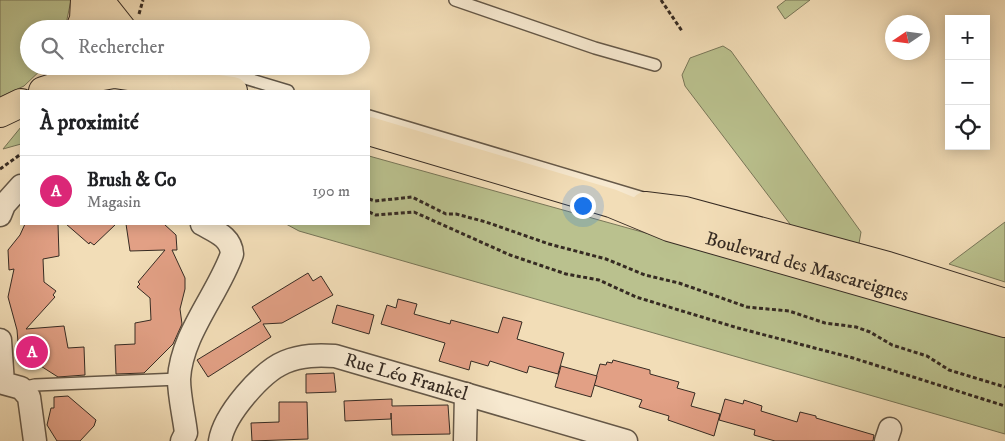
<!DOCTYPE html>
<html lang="fr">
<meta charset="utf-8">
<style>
body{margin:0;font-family:"IM FELL DW Pica",serif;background:#f6f6f6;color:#202124}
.controls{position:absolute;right:15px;top:15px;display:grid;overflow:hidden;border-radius:0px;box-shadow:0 2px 12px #0003}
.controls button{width:45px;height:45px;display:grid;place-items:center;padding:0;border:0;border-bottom:1px solid #e0e0e0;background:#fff;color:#202124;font:25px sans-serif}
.compass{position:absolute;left:885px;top:15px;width:45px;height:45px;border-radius:50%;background:#fff;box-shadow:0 2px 12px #0003;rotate:257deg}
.you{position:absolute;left:582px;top:205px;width:18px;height:18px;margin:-12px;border:4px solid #fff;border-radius:50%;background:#1a73e8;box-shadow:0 0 0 8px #1a73e833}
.badge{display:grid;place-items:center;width:32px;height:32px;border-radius:50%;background:#db2777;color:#fff;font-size:16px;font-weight:700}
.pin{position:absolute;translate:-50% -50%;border:2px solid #fff;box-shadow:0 1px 5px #0006}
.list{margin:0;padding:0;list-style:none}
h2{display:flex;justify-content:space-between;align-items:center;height:65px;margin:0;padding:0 20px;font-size:21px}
h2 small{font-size:16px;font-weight:400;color:#757577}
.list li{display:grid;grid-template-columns:32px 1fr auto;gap:15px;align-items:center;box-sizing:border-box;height:70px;padding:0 20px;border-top:1px solid #e0e0e0}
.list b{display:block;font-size:19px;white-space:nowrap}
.list p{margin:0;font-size:16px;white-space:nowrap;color:#757577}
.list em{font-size:16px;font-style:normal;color:#757577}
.icon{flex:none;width:28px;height:28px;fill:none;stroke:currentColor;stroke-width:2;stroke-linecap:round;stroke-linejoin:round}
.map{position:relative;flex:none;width:1005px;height:441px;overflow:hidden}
.search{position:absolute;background:#fff;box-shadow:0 2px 12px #0003;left:20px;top:20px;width:350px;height:55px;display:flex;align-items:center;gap:12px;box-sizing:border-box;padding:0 18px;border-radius:28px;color:#757577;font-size:19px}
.panel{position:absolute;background:#fff;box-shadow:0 2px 12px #0003;left:20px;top:90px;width:350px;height:135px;border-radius:0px}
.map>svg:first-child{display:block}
</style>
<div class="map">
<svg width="1005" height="441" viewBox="0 0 1005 441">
<rect width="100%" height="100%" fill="#f2ddb7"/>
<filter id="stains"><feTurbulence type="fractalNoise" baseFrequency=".004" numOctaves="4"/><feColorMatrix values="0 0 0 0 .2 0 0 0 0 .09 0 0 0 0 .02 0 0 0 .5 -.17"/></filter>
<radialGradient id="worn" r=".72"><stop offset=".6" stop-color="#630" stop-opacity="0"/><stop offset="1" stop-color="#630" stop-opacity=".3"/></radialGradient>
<!-- green -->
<g fill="#bac18e" stroke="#787658">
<polygon points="0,0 71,0 65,29 29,29 29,66 45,66 24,86 0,97"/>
<polygon points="786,0 810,0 785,19 777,7"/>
<polygon points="723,46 731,51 861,232 858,249 793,228 685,86 682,75 690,58"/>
<polygon points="21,127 21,144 3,149"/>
<polygon points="369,156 1005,333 1005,434 299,231 286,224 369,224"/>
<polygon points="1005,222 1005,282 949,264"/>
</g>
<!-- building -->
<g fill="#e2a085" stroke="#362b23">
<polygon points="25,224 58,224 59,256 43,259 44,282 56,291 53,295 55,297 26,329 64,326 68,348 84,347 85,375 58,377 36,363 18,342 17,330 8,297 14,269 9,270 8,250 20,235"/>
<polygon points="66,224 116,224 94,245 90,242 89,244"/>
<polygon points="126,224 164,224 176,235 177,250 172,250 185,278 185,289 180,309 182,324 173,344 144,373 116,374 115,345 135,344 135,323 151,320 150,298 137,287 140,284 138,282 165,250 130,251"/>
<polygon points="308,273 313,281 321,276 333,295 282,323 263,324 271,337 208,377 197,360 261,321 252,307"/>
<polygon points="398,299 417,304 414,314 450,324 451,320 498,333 503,317 522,322 517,339 564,353 558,374 529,366 527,373 490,361 488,366 471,361 469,370 439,361 445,343 381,324 387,305 396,308"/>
<polygon points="337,305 374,315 369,334 332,323"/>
<polygon points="613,360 650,370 650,374 679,382 677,388 695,393 691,406 720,414 714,436 668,420 669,416 639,407 642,400 594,385 600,364 606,365 607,362 612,363"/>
<polygon points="561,366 597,376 591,397 555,387"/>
<polygon points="334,373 336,392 306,393 306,374"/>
<polygon points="68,396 96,420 94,426 80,441 57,441 47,425 51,408 54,408 54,397"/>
<polygon points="392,399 392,406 448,405 450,434 392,435 391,413 391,419 345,421 344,401"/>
<polygon points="725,399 743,404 744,400 762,406 761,411 797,422 800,412 816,416 816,418 874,435 873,441 775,441 754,435 755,430 719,420"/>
<polygon points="279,402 307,402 308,439 252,441 251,423 279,422"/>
</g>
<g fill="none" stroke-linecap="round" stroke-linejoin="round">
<!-- service casing -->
<g stroke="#655848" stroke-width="14">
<g id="service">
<polyline points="455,0 595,48 655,65"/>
<polyline points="205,66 288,91"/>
<polyline points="369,116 650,200"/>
<polyline points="21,388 35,385 179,379"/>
</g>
</g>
<!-- minor casing -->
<g stroke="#655848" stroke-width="25">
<g id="minor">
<polyline points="0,215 4,205 21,186"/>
<polyline points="0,340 3,383 21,388 29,397 35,441"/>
<path d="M 182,441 L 186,433 C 184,416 179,396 179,379 C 181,335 218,294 232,254 C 231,237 216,232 202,224"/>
<path id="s1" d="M 220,441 C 224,415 261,372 285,362 C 302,355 318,355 335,356 L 626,441"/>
<polyline points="465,441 466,394"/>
<polyline points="886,441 890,429"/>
</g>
</g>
<!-- primary casing -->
<g stroke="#362b23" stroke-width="30">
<g id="primary">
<polyline points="99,0 122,29"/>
<polyline points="80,29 84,19 85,0"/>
<polyline points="43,91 74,81 114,74 233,91"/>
<polyline points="0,113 21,103"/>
<path id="s2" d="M 369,131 L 611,203 L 669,227 L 1005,323"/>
<polyline points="645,206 685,211 888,266 1005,303"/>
</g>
</g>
<!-- path -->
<g stroke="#362b23" stroke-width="3" stroke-dasharray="4 2.5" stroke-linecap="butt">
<polyline points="661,0 682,31"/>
<polyline points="139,14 143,0"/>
<polyline points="0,169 21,154"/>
<polyline points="369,199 375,201 412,197 446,214 456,214 486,222 549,244 606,259 645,275 679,283 747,307 789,311 825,323 856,327 870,332 892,345 927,356 949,370 1005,387"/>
<polyline points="369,212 376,215 414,212 510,255 566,274 599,280 636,297 738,328 853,358 1005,406"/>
</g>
<!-- service -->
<use href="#service" stroke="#f7e9d0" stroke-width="11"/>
<!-- minor -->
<use href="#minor" stroke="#f7e9d0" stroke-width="22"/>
<!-- primary -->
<use href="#primary" stroke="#f2ddb7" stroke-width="28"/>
</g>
<g text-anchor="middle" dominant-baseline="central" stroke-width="4.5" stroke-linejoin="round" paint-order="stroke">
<!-- street labels -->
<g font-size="19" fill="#362b23" stroke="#f7e9d0">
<text stroke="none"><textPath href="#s2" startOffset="459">Boulevard des Mascareignes</textPath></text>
<text stroke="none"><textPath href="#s1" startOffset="230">Rue Léo Frankel</textPath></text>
</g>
</g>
<rect width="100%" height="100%" filter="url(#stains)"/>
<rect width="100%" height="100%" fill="url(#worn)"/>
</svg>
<div class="controls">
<button>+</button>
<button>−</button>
<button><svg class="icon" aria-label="locate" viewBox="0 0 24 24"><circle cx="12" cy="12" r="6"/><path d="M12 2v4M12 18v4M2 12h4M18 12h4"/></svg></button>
</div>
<svg class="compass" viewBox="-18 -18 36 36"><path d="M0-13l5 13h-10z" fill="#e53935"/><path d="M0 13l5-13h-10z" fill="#757577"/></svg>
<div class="you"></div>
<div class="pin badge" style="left:32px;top:352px">A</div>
<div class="search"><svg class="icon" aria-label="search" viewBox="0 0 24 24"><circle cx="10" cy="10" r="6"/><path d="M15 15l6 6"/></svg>Rechercher</div>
<section class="panel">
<h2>À proximité<small></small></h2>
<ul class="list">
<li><span class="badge">A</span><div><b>Brush &amp; Co</b><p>Magasin</p></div><em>190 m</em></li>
</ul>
</section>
</div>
